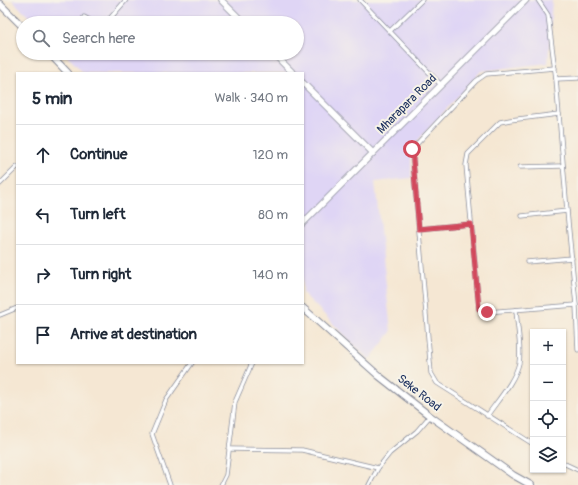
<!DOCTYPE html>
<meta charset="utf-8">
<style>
body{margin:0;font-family:Pangolin,sans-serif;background:#f2f2f3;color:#1f2937}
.controls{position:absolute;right:12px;bottom:12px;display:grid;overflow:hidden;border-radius:0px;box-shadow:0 1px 3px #0004}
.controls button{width:36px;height:36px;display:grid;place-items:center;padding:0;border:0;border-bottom:1px solid #e0e1e3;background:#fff;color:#1f2937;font:20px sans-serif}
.stop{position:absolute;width:12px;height:12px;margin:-9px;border:3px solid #d1495b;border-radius:50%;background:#fff}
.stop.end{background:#d1495b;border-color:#fff;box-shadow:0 1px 4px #0008}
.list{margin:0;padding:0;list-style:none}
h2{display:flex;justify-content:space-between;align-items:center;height:52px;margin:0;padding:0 16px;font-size:17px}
h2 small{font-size:13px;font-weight:400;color:#747a83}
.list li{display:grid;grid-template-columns:26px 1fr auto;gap:12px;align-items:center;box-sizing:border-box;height:60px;padding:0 16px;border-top:1px solid #e0e1e3}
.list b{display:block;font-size:15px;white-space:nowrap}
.list em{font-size:13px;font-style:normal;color:#747a83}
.icon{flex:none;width:22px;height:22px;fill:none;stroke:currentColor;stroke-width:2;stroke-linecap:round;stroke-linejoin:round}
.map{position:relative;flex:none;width:578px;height:485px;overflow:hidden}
.search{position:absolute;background:#fff;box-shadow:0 1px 3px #0004;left:16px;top:16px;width:288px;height:44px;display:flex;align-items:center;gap:10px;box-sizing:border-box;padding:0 14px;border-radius:22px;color:#747a83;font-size:15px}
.panel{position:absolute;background:#fff;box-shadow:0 1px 3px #0004;left:16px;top:72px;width:288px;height:292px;border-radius:0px}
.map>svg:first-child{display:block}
</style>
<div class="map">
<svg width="578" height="485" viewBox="0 0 578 485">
<rect width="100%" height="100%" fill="#f7f3e8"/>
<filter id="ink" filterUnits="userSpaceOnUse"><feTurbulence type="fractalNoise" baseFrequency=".025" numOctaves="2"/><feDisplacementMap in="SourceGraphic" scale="8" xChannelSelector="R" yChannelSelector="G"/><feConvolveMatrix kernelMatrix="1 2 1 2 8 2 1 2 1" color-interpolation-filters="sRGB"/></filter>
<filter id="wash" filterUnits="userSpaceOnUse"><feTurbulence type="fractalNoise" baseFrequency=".012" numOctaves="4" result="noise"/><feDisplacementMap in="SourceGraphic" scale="16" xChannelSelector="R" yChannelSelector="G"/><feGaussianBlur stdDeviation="0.9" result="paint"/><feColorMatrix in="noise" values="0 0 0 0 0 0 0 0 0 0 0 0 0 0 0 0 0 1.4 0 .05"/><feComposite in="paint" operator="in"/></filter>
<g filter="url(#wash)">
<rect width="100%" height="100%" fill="#f5e7d3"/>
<!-- built -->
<polygon fill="#dfd5f5" points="12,0 552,0 548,63 481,71 411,148 411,178 375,182 391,332 371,358 368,359 303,293 303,73 84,73 64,53 297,53 297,23 35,23"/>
</g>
<g filter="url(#ink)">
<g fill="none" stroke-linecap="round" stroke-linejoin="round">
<!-- street casing -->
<g stroke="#888b98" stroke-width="5">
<g id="street">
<polyline points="360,0 441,85"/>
<polyline points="538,0 548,15 556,79 567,211 576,305 578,350"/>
<polyline points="84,17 95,23"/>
<polyline points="106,23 126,0"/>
<polyline points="390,31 422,0"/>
<polyline points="556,79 578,78"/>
<polyline points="559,114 510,120 500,122 468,154 466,165 479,309 487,312 576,305"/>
<polyline points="520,167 563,166"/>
<polyline points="0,184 17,167"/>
<polyline points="522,216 567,211"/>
<polyline points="419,229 471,224"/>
<polyline points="527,262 572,258"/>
<polyline points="0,315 17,308"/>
<path d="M 487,416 C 497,401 515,381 519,363 C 522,348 517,326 516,310"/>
<polyline points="533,444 437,383 431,373 412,149 476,81 486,74 555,68"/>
<polyline points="229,449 302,450 378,468"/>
<polyline points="563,463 578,470"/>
<polyline points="170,485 152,434 166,400 192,363"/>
<polyline points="221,485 226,475 235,402 252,363"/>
<polyline points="369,485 378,468 390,453 417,431 430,416"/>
</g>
</g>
<!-- secondary casing -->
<g stroke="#888b98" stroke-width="7">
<g id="secondary">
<polyline points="221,0 244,23"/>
<polyline points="273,53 293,73"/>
<polyline points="303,83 373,153"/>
<polyline points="303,223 526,0"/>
</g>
</g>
<!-- primary casing -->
<g stroke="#888b98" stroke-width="8">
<g id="primary">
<polyline points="0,4 23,27"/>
<polyline points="49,53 68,73"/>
<polyline points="303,308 379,376 430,416 513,475 531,485"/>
</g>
</g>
<!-- street -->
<use href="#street" stroke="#fff" stroke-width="3.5"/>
<!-- secondary -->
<use href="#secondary" stroke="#fff" stroke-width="5.5"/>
<!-- primary -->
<use href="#primary" stroke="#fff" stroke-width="6"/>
</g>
</g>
<g fill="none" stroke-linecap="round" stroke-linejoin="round" filter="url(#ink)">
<!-- route -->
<polyline stroke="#d1495b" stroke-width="5" points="412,149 419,229 471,224 479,309 487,312"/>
</g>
<g text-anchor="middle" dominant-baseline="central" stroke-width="4" stroke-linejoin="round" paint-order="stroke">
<!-- street labels -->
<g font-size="12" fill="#1b2f5e" stroke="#f7f3e8">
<text transform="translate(407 104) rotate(-45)">Mharapara Road</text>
<text transform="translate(419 393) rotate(38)">Seke Road</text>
</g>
</g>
</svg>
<div class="controls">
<button>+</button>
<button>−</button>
<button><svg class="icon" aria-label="locate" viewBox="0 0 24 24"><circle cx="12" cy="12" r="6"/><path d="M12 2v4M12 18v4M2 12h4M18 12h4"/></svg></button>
<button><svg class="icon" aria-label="layers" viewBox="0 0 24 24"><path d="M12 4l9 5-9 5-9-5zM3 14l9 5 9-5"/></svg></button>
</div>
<div class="stop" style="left:412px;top:149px"></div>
<div class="stop end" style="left:487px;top:312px"></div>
<div class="search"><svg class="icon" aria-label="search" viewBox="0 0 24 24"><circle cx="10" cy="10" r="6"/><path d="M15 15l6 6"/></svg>Search here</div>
<section class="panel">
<h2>5 min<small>Walk · 340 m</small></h2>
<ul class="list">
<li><svg class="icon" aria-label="ahead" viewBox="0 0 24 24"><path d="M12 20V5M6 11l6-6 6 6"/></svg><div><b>Continue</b></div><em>120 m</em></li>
<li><svg class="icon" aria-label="left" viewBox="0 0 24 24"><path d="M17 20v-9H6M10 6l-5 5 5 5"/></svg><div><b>Turn left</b></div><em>80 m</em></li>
<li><svg class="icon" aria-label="right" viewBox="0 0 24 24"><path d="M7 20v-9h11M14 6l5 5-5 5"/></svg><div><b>Turn right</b></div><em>140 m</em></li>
<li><svg class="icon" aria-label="arrive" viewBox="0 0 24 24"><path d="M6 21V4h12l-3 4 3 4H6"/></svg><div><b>Arrive at destination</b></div></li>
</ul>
</section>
</div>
